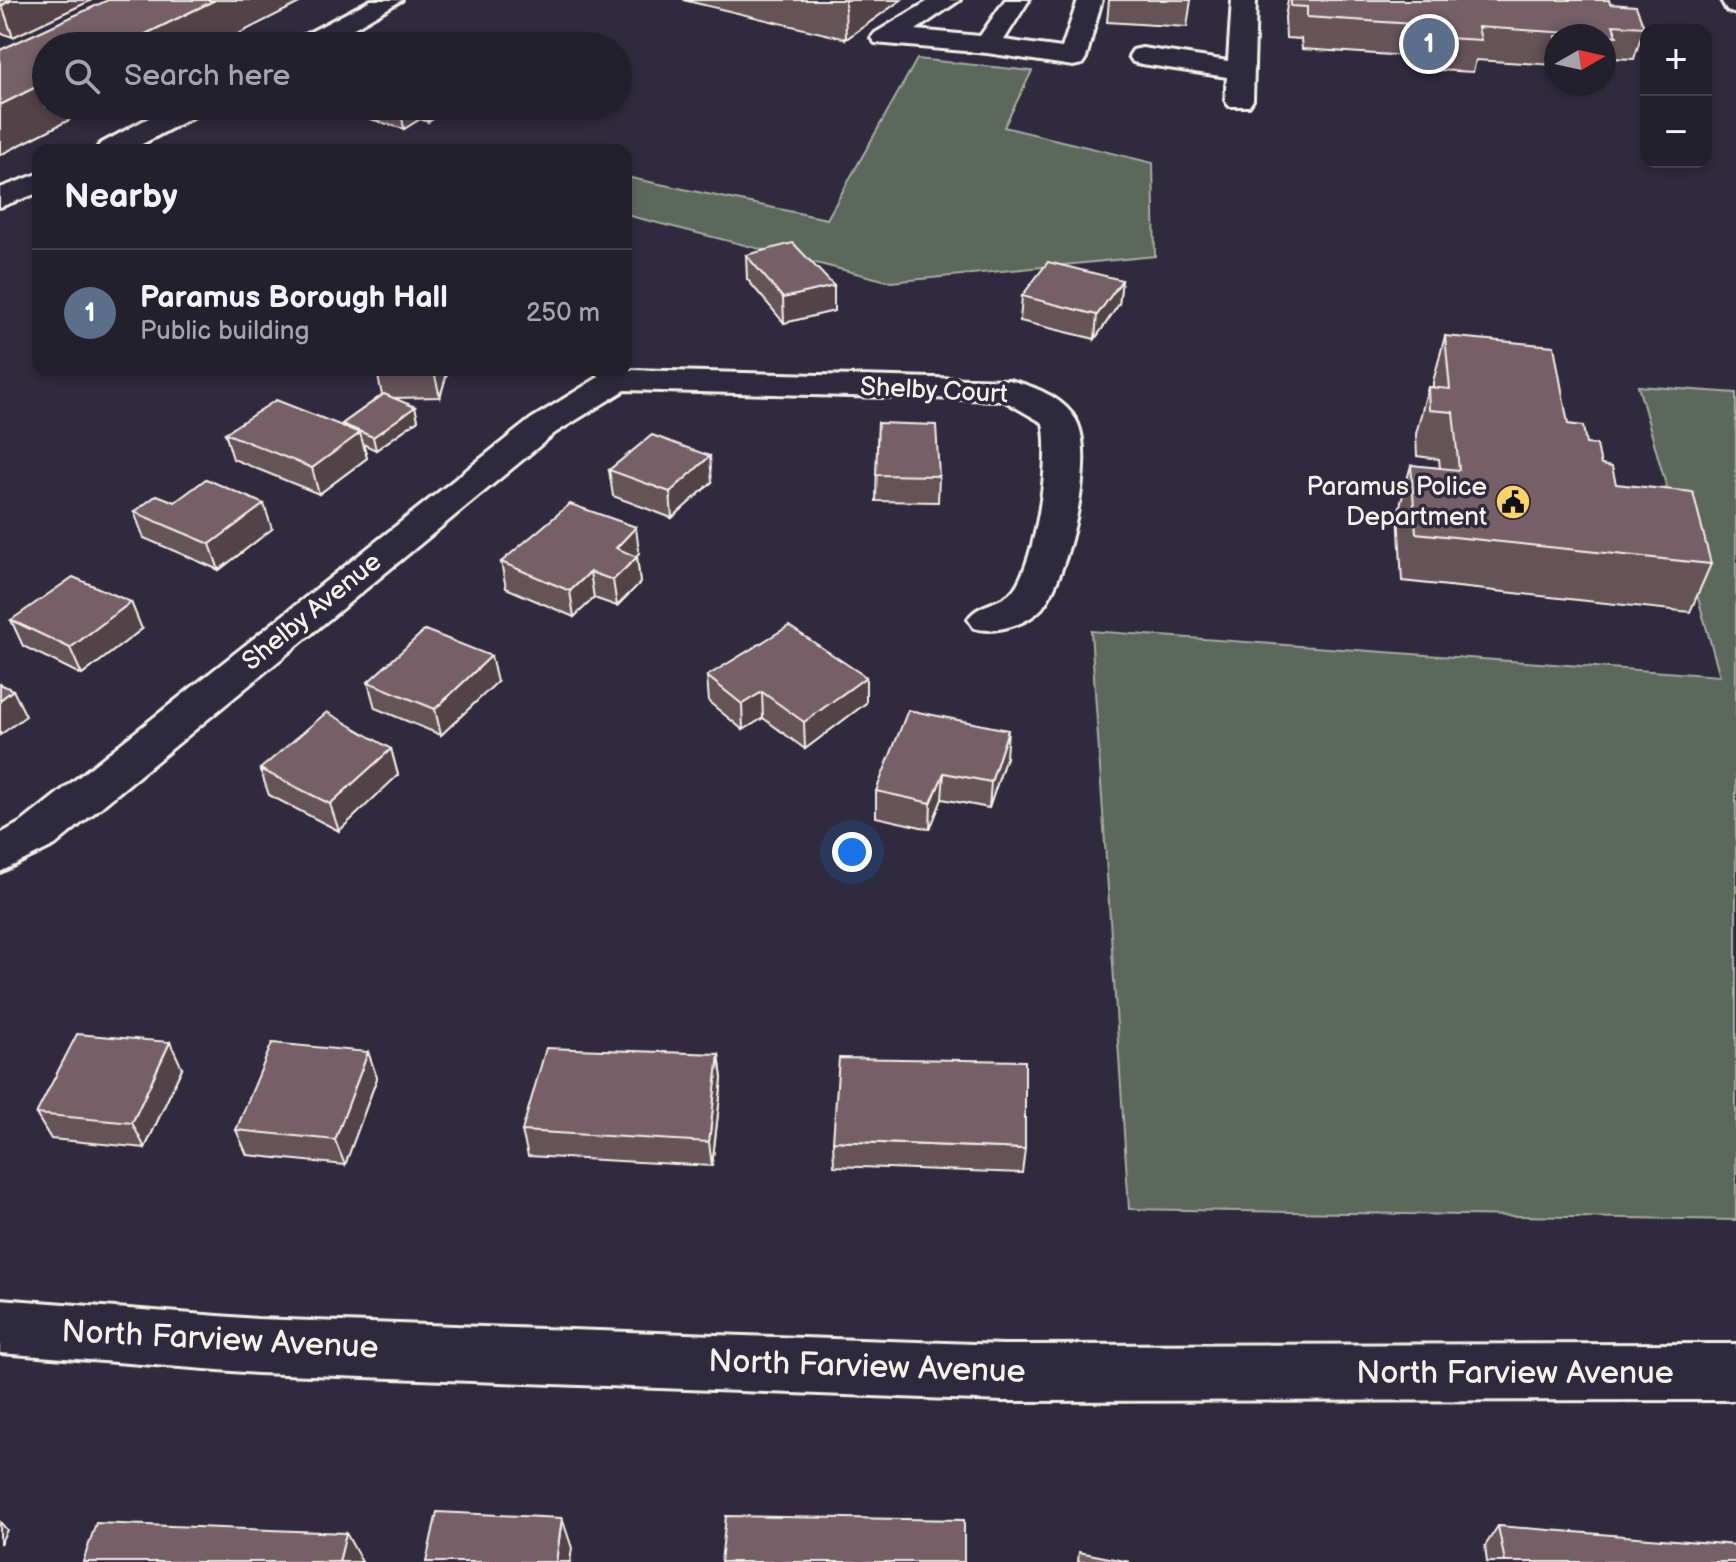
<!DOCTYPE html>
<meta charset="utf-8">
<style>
body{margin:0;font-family:"Balsamiq Sans",sans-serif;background:#2b2836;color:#f1f3f6}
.controls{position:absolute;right:24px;top:24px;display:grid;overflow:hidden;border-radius:16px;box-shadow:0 4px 12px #0003}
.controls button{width:72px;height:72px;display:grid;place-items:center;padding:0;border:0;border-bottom:2px solid #403e4a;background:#23202e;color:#f1f3f6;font:40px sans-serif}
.compass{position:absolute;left:1544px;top:24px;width:72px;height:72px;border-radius:50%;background:#23202e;box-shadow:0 4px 12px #0003;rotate:81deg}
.you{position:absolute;left:852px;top:852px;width:28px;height:28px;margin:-20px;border:6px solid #fff;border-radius:50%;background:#1a73e8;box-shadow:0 0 0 12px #1a73e833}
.badge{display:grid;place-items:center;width:52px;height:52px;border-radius:50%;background:#2563eb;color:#fff;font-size:26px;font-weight:700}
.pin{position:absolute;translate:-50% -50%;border:4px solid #fff;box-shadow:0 2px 8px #0006}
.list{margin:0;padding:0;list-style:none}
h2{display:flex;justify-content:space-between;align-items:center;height:104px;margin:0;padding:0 32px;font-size:34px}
h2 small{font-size:26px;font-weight:400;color:#a3a3aa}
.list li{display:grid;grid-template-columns:52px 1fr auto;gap:24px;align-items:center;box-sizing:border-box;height:128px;padding:0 32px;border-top:2px solid #403e4a}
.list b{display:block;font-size:30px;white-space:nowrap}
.list p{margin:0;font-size:26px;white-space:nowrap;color:#a3a3aa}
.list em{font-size:26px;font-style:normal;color:#a3a3aa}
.icon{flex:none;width:44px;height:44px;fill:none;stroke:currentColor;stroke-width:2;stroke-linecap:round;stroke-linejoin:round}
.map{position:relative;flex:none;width:1736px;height:1562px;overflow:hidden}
.search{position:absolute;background:#23202e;box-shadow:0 4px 12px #0003;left:32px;top:32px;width:600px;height:88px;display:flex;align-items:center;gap:20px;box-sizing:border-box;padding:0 28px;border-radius:44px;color:#a3a3aa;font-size:30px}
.panel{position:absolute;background:#23202e;box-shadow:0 4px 12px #0003;left:32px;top:144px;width:600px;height:232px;border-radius:16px}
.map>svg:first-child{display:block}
</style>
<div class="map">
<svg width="1736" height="1562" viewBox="0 0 1736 1562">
<rect width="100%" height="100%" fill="#2f2a3d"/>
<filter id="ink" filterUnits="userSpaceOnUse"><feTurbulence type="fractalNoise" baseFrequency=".0125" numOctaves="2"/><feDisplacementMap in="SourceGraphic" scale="16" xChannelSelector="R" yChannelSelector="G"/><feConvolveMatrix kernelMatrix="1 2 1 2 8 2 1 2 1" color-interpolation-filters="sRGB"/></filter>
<g filter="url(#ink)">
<!-- green -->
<g fill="#5d685c" stroke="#a8aca2" stroke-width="2">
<polygon points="917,59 1032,71 1004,127 1153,163 1155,256 891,282 626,215 626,177 827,219"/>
<polygon points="1638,386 1736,393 1736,1220 1129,1209 1091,631 1720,676"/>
</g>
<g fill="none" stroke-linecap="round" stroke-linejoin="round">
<!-- minor casing -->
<g stroke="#f4f1e8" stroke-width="6">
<g id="minor">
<polygon points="371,0 402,0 323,46 291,46 295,40"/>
<polygon points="930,0 960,0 916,30 980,36 1005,0 1029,0 1004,40 1062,48 1078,0 1102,0 1086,58 1082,64 1073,66 987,53 875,43 871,38 875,33"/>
<polygon points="1232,0 1256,0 1253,100 1249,106 1229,106 1225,100 1227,77 1142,64 1133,62 1129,56 1133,50 1142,48 1228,61"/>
<polygon points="1721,0 1736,0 1736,14 1727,11"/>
<polygon points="171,106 206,106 202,112 131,150 96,150 100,144"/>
<polygon points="38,174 38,193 0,207 0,188"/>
<path d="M 626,364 L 630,370 L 1009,380 C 1033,386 1063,397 1076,420 C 1097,456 1068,577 1042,608 C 1027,625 994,634 974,628 L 968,619 C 979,602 1002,605 1014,589 C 1036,560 1051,458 1043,423 L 1003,400 L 625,390 L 555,433 L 55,845 L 0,872 L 0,834 L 23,821 L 531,419 L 599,377 L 596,370 L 626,370 Z"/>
<polygon points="0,1299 257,1319 1003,1345 1736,1344 1736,1400 1003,1401 257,1373 0,1353"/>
</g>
</g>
<!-- minor -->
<use href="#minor" fill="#2f2a3d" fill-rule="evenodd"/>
</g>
<!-- wall -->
<g fill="#655258" stroke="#f4f1e8" stroke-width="2">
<polygon points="0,0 13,37 0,33"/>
<polygon points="683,0 901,0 846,39"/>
<polygon points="1109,0 1191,0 1187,27 1107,22"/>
<polygon points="1288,0 1609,0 1610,4 1644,27 1634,59 1610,58 1607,68 1604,68 1604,36 1556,36 1556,65 1476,60 1473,72 1438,70 1436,58 1302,49 1301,39 1286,38 1285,17"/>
<polygon points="326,106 453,106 428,122 420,119 404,129"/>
<polygon points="746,255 834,286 834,311 784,323 747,279"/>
<polygon points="1122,280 1119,304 1095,339 1020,321 1022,296"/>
<polygon points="1445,336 1568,424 1586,444 1616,484 1711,564 1690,612 1402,581 1398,513 1411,465 1440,468 1439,459 1417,456 1416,434 1428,387 1433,387 1433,382"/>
<polygon points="378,370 448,370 440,397 392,398 415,407 418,420 376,450 363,444 367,458 319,494 233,459 225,433 342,426 342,424 382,395 377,372"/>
<polygon points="878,423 939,476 938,502 876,501"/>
<polygon points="609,470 712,482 672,518 613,496"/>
<polygon points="175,502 272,529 219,570 144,538 134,512"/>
<polygon points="639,553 636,556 637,557 640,583 617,606 594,598 574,617 506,588 501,562"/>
<polygon points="11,620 142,629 82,675 23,646"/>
<polygon points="707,676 866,677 866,703 805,749 763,718 743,730 709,702"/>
<polygon points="368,682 497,682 441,735 375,708"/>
<polygon points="391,749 398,775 339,831 269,795 260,769"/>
<polygon points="1006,757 989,808 942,799 930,829 876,817 876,791"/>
<polygon points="368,1052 377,1078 345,1165 247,1155 236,1130"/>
<polygon points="719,1054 722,1079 712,1166 528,1156 522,1131"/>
<polygon points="182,1068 145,1148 51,1139 36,1114"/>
<polygon points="833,1141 1025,1149 1022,1173 834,1166"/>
<polygon points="1498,1526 1736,1562 1487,1562 1485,1546"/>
</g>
<!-- shaded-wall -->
<g fill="#534247" stroke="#f4f1e8" stroke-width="2">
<polygon points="12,0 92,0 13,37 2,5"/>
<polygon points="215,0 305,0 215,46 121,46"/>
<polygon points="845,0 901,0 846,39"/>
<polygon points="46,82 46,106 97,106 0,155 0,105"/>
<polygon points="400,106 417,106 420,119 404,129"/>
<polygon points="425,106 453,106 428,122"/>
<polygon points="1122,280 1119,304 1095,339 1097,315"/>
<polygon points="834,286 834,311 784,323 783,298"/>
<polygon points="435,370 448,370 440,397 434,372"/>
<polygon points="415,407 418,420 376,450 373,437"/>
<polygon points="360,433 367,458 319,494 312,468"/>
<polygon points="710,456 712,482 672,518 670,492"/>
<polygon points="264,504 272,529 219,570 210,544"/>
<polygon points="636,527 639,553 619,574 616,548"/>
<polygon points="637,557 640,583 617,606 613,580"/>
<polygon points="590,572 594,598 574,617 570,591"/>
<polygon points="131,602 142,629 82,675 70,648"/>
<polygon points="491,656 497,682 441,735 435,709"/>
<polygon points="866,677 866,703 805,749 804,722"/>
<polygon points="13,690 26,716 0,735 0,700"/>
<polygon points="762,692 763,718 743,730 742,704"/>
<polygon points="1008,730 1006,757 989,808 991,782"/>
<polygon points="391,749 398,775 339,831 330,804"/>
<polygon points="944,773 942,799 930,829 931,803"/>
<polygon points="170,1042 182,1068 145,1148 132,1123"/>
<polygon points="368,1052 377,1078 345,1165 335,1140"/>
<polygon points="719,1054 722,1079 712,1166 709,1142"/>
<polygon points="562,1518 572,1548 570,1562 556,1562"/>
<polygon points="0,1522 7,1530 0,1544"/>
<polygon points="346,1533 362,1562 339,1562"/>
</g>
<!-- building -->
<g fill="#765f66" stroke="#f4f1e8" stroke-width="2">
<polygon points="0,0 12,0 2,5 0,4"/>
<polygon points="108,0 215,0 121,46 46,46 46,82 0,105 0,50"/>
<polygon points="1291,0 1609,0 1610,4 1636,6 1644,27 1613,25 1617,36 1478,27 1481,40 1446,38 1444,26 1307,17 1307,7 1291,6"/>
<polygon points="369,30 430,46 339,46"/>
<polygon points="793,243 834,286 783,298 746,255"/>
<polygon points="1048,262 1122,280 1097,315 1022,296"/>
<polygon points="1445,336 1554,346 1568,424 1583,426 1586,444 1597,445 1601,465 1612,467 1616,484 1693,492 1711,564 1416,533 1411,465 1459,470 1453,412 1429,410 1428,387 1450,389"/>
<polygon points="378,370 435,370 434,372 377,372"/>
<polygon points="384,394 415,407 373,437 342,424"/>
<polygon points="276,400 360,433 312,468 225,433"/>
<polygon points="878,423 936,425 939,476 876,475"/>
<polygon points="652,435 710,456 670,492 609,470"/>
<polygon points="206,479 264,504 210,544 134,512 157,495 175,502"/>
<polygon points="570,504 636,527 616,548 637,557 613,580 590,572 570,591 501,562"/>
<polygon points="73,577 131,602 70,648 11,620"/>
<polygon points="789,626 866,677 804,722 762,692 742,704 707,676"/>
<polygon points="425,630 491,656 435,709 368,682"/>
<polygon points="0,684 13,690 0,700"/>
<polygon points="908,710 1008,730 991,782 944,773 931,803 876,791"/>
<polygon points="327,712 391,749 330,804 260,769"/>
<polygon points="77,1034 170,1042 132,1123 36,1114"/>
<polygon points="272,1043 368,1052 335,1140 236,1130"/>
<polygon points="546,1048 719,1054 709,1142 522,1131"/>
<polygon points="839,1058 1025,1061 1025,1149 833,1141"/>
<polygon points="437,1512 562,1518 556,1562 426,1562"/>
<polygon points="726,1516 964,1520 964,1562 721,1562"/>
<polygon points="96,1523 346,1533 339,1562 83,1562"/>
<polygon points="1498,1526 1736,1545 1736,1562 1505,1562"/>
<polygon points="1079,1552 1130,1562 1078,1562"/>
</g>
</g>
<!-- icons -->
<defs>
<g id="civic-disc" transform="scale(1.8)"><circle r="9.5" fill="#ffd166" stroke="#2f2a3d"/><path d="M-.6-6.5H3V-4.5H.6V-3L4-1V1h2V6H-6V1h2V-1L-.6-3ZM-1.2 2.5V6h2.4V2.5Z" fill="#111"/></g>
</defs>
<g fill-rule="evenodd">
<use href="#civic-disc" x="1513" y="502"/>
</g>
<g text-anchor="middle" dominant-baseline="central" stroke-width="7" stroke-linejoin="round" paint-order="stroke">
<!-- street labels -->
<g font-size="26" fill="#f4f1e8" stroke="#2f2a3d">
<text transform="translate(934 391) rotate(3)">Shelby Court</text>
<text transform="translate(312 612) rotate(-39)">Shelby Avenue</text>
</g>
<!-- poi labels -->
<g font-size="26" fill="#f4f1e8" stroke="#2f2a3d" text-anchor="end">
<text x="1487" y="487">Paramus Police<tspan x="1487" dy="30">Department</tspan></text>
</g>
<!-- near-street labels -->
<g font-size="32" fill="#f4f1e8" stroke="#2f2a3d">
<text transform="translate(220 1340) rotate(3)">North Farview Avenue</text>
<text transform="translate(867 1367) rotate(2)">North Farview Avenue</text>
<text x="1515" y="1373">North Farview Avenue</text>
</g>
</g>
</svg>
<div class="controls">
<button>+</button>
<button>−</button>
</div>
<svg class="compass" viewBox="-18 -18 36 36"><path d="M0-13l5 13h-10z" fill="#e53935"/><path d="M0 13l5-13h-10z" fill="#a3a3aa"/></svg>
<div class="you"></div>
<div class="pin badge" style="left:1429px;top:44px;background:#5c6f8a">1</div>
<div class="search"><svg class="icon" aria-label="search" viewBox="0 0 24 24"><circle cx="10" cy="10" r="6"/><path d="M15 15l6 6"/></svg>Search here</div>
<section class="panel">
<h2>Nearby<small></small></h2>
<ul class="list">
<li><span class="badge" style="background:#5c6f8a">1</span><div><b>Paramus Borough Hall</b><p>Public building</p></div><em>250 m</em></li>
</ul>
</section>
</div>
